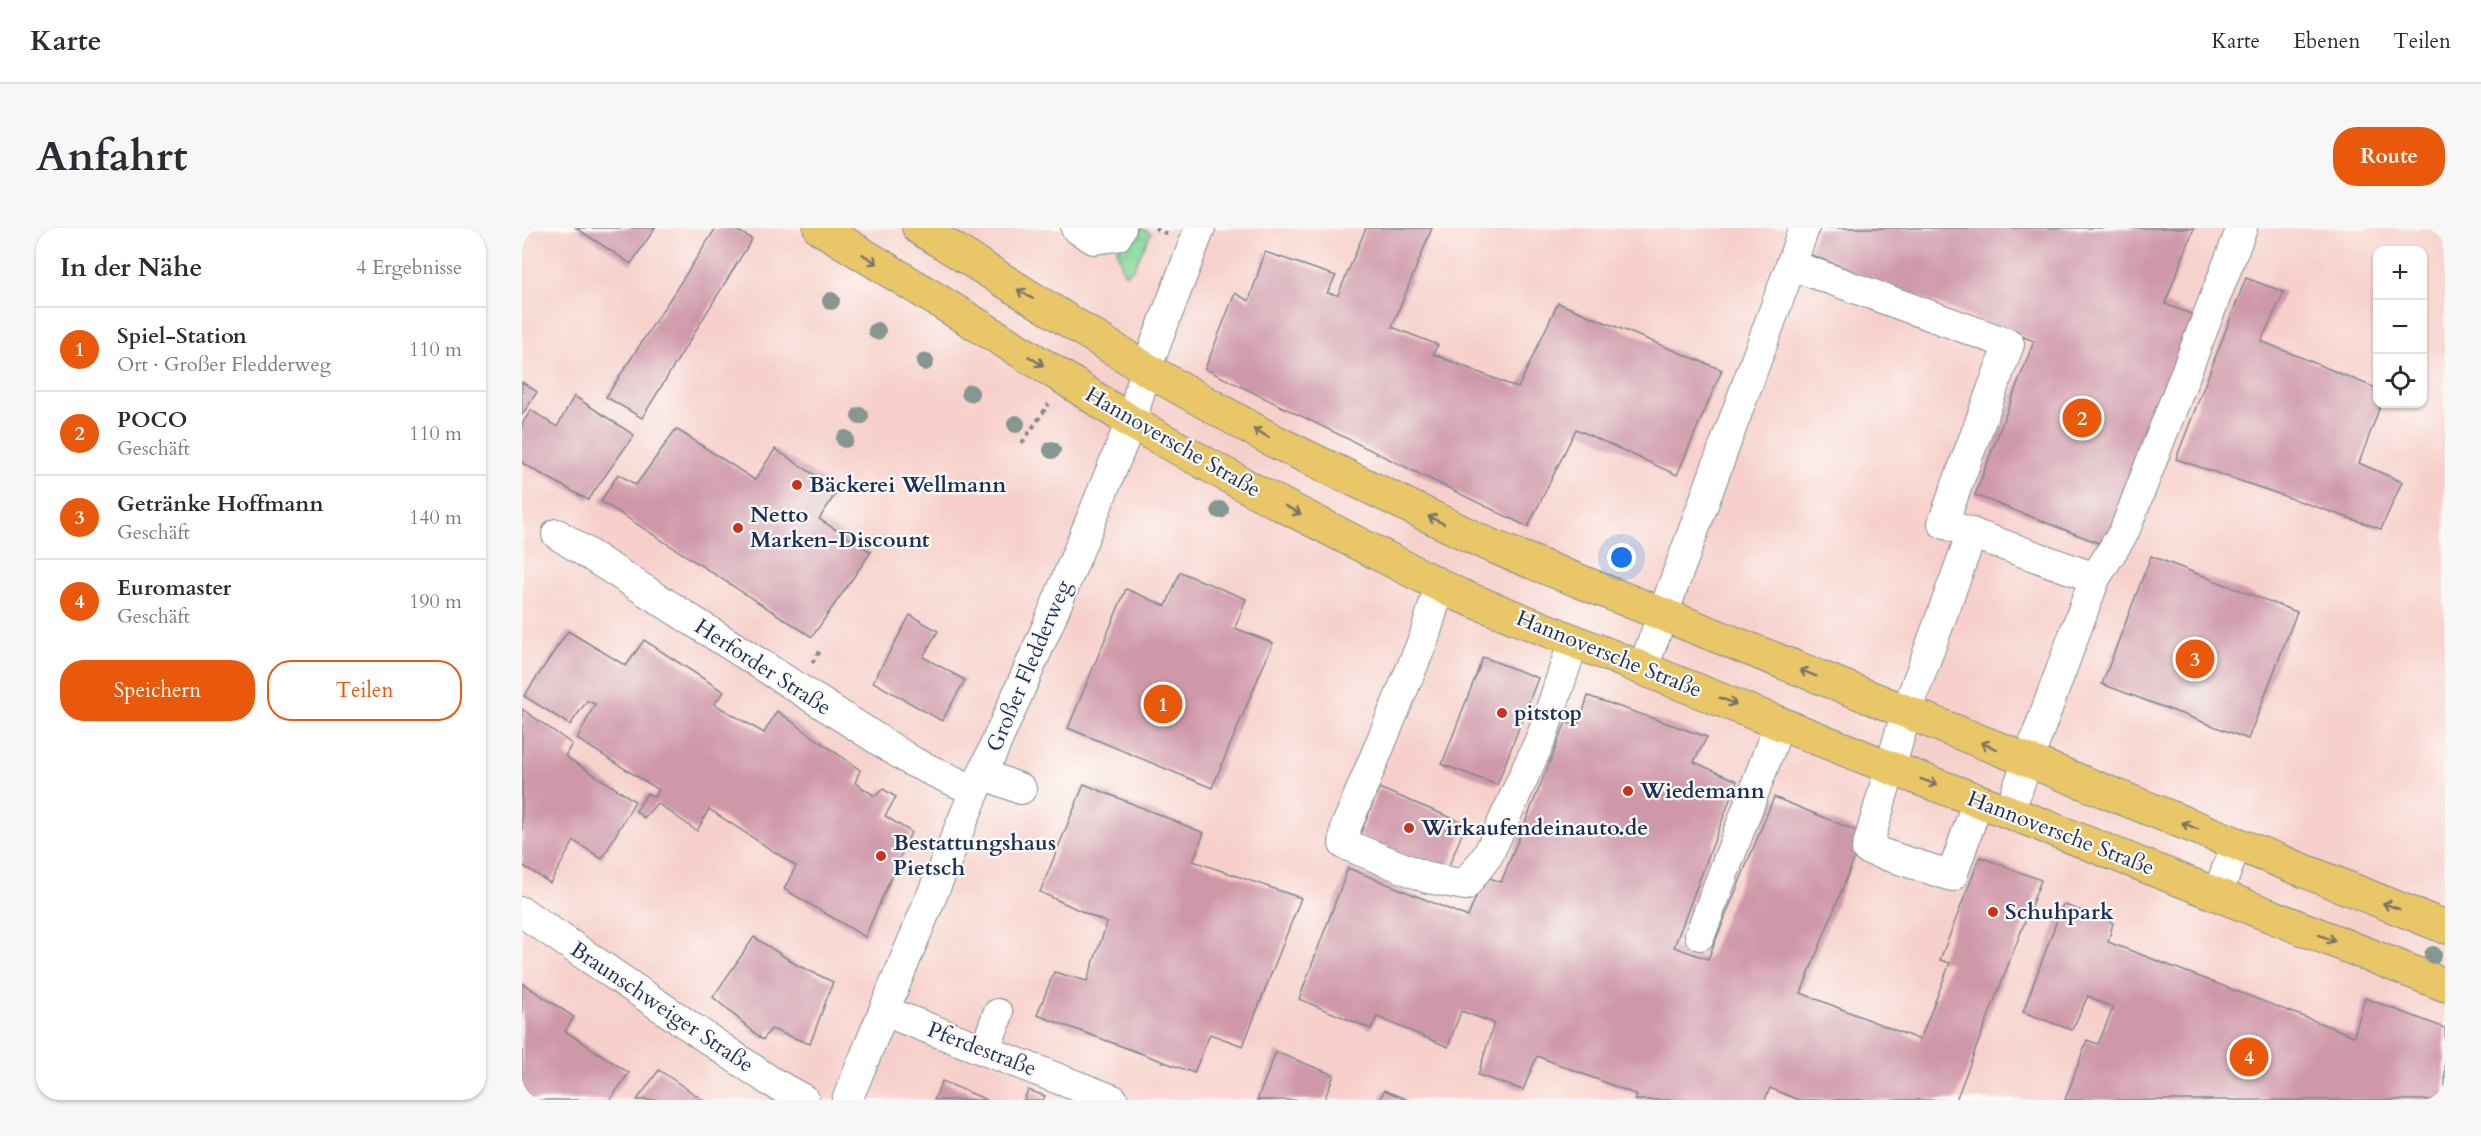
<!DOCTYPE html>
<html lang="de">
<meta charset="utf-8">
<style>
body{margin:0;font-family:Cardo,serif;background:#f7f7f7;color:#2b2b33}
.controls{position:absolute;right:18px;top:18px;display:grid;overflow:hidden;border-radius:12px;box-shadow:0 2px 4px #0004}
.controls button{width:54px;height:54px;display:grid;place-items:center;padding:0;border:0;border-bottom:2px solid #e1e1e2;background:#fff;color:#2b2b33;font:30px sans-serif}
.you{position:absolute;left:1100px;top:330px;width:21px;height:21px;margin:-15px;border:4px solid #fff;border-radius:50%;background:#1a73e8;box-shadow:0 0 0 9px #1a73e833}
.badge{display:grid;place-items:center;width:39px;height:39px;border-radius:50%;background:#ea580c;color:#fff;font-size:20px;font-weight:700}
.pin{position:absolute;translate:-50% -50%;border:3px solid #fff;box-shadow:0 2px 6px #0006}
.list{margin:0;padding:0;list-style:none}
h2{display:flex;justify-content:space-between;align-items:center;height:78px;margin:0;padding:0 24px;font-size:26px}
h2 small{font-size:20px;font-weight:400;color:#7c7c81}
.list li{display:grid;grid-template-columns:39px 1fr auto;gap:18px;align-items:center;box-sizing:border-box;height:84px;padding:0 24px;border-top:2px solid #e1e1e2}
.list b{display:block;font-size:22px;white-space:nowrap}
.list p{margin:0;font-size:20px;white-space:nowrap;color:#7c7c81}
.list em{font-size:20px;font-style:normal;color:#7c7c81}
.actions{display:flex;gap:12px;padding:18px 24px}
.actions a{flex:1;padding:14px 0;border:2px solid #ea580c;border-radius:24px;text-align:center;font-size:21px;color:#ea580c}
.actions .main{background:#ea580c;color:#fff}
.icon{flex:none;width:33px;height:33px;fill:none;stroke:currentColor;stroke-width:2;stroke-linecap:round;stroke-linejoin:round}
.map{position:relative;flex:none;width:1923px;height:872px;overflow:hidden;border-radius:24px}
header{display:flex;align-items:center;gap:36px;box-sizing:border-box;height:84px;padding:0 30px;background:#fff;border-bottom:2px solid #e1e1e2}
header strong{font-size:28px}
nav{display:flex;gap:33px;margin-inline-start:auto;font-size:21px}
.intro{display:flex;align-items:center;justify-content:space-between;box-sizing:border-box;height:144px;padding:0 36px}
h1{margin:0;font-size:42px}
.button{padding:15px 27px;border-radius:24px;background:#ea580c;color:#fff;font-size:21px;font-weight:700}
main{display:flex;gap:36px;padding:0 36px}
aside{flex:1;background:#fff;border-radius:24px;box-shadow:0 2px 4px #0004}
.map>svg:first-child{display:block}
</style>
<header>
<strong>Karte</strong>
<nav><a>Karte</a><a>Ebenen</a><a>Teilen</a></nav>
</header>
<div class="intro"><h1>Anfahrt</h1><a class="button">Route</a></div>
<main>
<aside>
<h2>In der Nähe<small>4 Ergebnisse</small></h2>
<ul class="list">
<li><span class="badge">1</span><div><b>Spiel-Station</b><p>Ort · Großer Fledderweg</p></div><em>110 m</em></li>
<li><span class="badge">2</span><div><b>POCO</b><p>Geschäft</p></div><em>110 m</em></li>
<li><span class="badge">3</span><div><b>Getränke Hoffmann</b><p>Geschäft</p></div><em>140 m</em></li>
<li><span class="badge">4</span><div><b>Euromaster</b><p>Geschäft</p></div><em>190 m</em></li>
</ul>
<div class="actions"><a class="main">Speichern</a><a>Teilen</a></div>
</aside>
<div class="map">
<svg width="1923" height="872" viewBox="0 0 1923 872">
<defs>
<pattern id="grass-tufts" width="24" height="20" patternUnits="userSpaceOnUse" patternTransform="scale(1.5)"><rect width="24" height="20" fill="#85d899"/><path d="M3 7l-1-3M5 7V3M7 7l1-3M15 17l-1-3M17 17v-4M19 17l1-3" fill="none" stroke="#72ba86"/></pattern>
</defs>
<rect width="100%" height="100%" fill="#fdfcf7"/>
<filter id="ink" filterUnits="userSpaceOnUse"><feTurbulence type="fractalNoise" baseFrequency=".0167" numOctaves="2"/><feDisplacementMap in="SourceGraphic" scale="12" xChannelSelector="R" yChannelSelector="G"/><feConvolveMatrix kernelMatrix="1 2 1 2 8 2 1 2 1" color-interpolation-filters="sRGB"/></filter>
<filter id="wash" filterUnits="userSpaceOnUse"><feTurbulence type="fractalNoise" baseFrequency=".008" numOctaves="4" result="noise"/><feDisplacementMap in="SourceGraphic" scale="24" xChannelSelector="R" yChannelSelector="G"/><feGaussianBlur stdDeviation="1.35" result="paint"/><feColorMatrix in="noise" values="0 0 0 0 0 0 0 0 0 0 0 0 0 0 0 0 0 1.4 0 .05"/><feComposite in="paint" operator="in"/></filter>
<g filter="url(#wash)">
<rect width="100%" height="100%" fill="#e7e0bd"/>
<!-- built -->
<path fill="#f7d0cb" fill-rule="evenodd" d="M 0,0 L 1923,0 L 1923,872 L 0,872 ZM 1856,22 L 1900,22 L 1900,176 L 1856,176 Z"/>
<!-- grass -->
<polygon fill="url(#grass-tufts)" stroke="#50847c" stroke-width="1.5" points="619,0 629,5 611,41 604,46 601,43 595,21"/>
<g id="blocks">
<!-- building -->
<g fill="#cf98a9">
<polygon points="54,0 133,0 109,36"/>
<polygon points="194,0 211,0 230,11 120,190 84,169"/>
<polygon points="844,0 910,0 870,99 916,117 911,126 996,160 1036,75 1200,142 1155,247 1054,201 1006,299 683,141 713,65 727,73 743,24 814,48 805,65 816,67"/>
<polygon points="1296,0 1672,0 1643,76 1677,89 1587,319 1453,267 1512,113 1286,26"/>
<polygon points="1724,50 1762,64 1739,113 1856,161 1856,176 1859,176 1837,235 1880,254 1859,301 1654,231"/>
<polygon points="0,154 15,164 0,187"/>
<polygon points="52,168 112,207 66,272 0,235 0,196 9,182 35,199"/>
<polygon points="154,201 233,252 253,221 316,262 297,291 349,324 290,409 79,273 96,246 114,257"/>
<polygon points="1629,328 1775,384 1726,511 1580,456"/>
<polygon points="658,344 724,371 713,400 751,415 690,560 546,500 604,361 644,378"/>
<polygon points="388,387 416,403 401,429 443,452 420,493 351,454"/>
<polygon points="46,403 104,438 122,412 202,464 192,476 242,505 255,483 338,542 333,555 353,568 361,561 374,569 363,588 389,604 343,709 262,661 274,638 187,581 175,603 135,575 122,590 114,583 125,565 132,569 137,562 55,511 73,476 65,473 48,497 2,468"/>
<polygon points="961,429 1016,450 975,557 920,536"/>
<polygon points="1066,468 1185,509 1172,534 1215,553 1152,719 1186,731 1252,569 1342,606 1279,765 1398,812 1428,735 1418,732 1458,629 1519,652 1434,872 1277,872 1248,860 1243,872 1113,872 1115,867 1015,828 1001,862 956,847 972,795 939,783 926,819 855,789 849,801 777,771 826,640 946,689 962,648 979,654 1044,494 1056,499"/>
<polygon points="0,481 50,516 43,528 113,573 80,631 52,613 28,655 0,637"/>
<polygon points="562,556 682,605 671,633 779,670 721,818 688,806 672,845 515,787 532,744 565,753 585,695 518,664"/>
<polygon points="857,560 944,596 924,645 837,609"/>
<polygon points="1541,676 1591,695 1586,714 1832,808 1843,770 1923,800 1923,872 1543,872 1565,812 1576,816 1591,780 1566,768 1550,802 1501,784"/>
<polygon points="232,709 275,737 311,754 288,816 249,801 241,812 191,769"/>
<polygon points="0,755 52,789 43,803 107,845 88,872 0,872"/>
<polygon points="754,824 812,847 802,872 735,872"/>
<polygon points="137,842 181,872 115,872"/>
<polygon points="420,853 465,872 412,872"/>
<polygon points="506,862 523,868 521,872 502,872"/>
<polygon points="862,862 886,872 858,872"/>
</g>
</g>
</g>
<g filter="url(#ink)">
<use href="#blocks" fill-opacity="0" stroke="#81888e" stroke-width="1.5"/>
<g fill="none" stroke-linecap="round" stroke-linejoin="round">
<!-- minor casing -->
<g stroke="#81888e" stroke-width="32">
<g id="minor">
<polyline points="554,0 572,11 595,8 599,0"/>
<polyline points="1269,37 1282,0"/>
<polyline points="1450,305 1384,485 1345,621 1430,648 1456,572"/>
<polyline points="35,306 391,534 453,563"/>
<polyline points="1573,350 1602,304 1720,0"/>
<polyline points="918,357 902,410 824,599 822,616 906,650 943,657 966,627 1020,508 1052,412"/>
<polyline points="1121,440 1269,37 1487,116 1421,295 1573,350 1487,584"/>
<polyline points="461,546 499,561"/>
<polyline points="1695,667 1714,617"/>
<polyline points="0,684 248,853 282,872"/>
<polyline points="1178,707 1258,494"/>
<polyline points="362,783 591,872"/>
<polyline points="463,822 476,786"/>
<polyline points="325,872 453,563 526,397 609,194 624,141 678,0"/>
</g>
</g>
<!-- major casing -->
<g stroke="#81888e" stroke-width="35">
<g id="major">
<polyline points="298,0 545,152 609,194 735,264 937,367 1369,540 1487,584 1923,757"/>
<polyline points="397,0 624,141 752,213 967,317 1923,699"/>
</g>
</g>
<!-- path -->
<g stroke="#81888e" stroke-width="4" stroke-dasharray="4.5 4.5" stroke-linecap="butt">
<polyline points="633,0 645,6"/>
<polyline points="500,215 527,176"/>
<polyline points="290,435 300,420"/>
</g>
<!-- minor -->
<use href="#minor" stroke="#fff" stroke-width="30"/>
<!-- major -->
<use href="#major" stroke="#e9c769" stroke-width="33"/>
</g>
<!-- trees -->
<g fill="#869691">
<circle cx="309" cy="73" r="9"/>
<circle cx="355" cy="103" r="9"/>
<circle cx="403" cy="134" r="9"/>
<circle cx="448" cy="165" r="9"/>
<circle cx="338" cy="188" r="9"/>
<circle cx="494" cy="196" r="9"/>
<circle cx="323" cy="211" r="9"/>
<circle cx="530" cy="222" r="9"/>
<circle cx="698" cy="282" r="9"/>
<circle cx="1911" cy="727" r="9"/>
</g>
<!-- one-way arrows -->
<defs><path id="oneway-shaft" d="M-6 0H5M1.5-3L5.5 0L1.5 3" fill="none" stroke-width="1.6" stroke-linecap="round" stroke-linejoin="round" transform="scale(1.5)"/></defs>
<g stroke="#787363">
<use href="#oneway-shaft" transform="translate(348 31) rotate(32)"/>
<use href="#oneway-shaft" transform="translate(503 66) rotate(-148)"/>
<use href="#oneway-shaft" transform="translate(514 133) rotate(32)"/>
<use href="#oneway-shaft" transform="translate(739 205) rotate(-151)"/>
<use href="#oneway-shaft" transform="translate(771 282) rotate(27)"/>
<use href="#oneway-shaft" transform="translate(914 292) rotate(-154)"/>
<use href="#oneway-shaft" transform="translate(1286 445) rotate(-158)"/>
<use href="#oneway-shaft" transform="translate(1206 473) rotate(22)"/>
<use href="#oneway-shaft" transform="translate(1467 518) rotate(-158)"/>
<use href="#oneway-shaft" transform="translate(1407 554) rotate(20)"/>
<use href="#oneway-shaft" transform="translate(1668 598) rotate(-158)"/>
<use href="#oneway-shaft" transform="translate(1869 678) rotate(-159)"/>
<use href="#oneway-shaft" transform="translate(1805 710) rotate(22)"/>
</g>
</g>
<!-- markers -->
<g fill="#c8321e" stroke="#fdfcf7" stroke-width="2">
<circle cx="275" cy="257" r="6"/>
<circle cx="216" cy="300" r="6"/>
<circle cx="980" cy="485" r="6"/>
<circle cx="1106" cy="563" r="6"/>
<circle cx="887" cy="600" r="6"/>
<circle cx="359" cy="628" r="6"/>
<circle cx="1471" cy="684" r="6"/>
</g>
<g text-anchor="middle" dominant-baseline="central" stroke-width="4.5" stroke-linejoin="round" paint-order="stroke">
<!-- street labels -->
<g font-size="22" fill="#1b2f5e" stroke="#fdfcf7">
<text transform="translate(651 214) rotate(30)">Hannoversche Straße</text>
<text transform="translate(1087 426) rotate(22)">Hannoversche Straße</text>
<text transform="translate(507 438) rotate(-67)">Großer Fledderweg</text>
<text transform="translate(241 439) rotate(33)">Herforder Straße</text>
<text transform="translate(1539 605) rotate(21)">Hannoversche Straße</text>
<text transform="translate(140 779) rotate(34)">Braunschweiger Straße</text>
<text transform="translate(460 821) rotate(21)">Pferdestraße</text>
</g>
<!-- poi labels -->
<g font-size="22" font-weight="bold" fill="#1b2f5e" stroke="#fdfcf7" text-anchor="start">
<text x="287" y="257">Bäckerei Wellmann</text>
<text x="228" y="287">Netto<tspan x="228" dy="25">Marken-Discount</tspan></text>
<text x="992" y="485">pitstop</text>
<text x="1118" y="563">Wiedemann</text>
<text x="899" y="600">Wirkaufendeinauto.de</text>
<text x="371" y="615">Bestattungshaus<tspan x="371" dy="25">Pietsch</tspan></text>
<text x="1483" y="684">Schuhpark</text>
</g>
</g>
</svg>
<div class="controls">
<button>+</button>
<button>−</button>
<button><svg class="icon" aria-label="locate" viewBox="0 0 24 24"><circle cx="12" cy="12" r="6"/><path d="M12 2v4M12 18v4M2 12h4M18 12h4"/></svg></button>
</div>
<div class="you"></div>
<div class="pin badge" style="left:641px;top:476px">1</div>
<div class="pin badge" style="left:1560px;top:190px">2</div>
<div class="pin badge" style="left:1673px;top:431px">3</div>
<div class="pin badge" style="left:1727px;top:829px">4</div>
</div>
</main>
